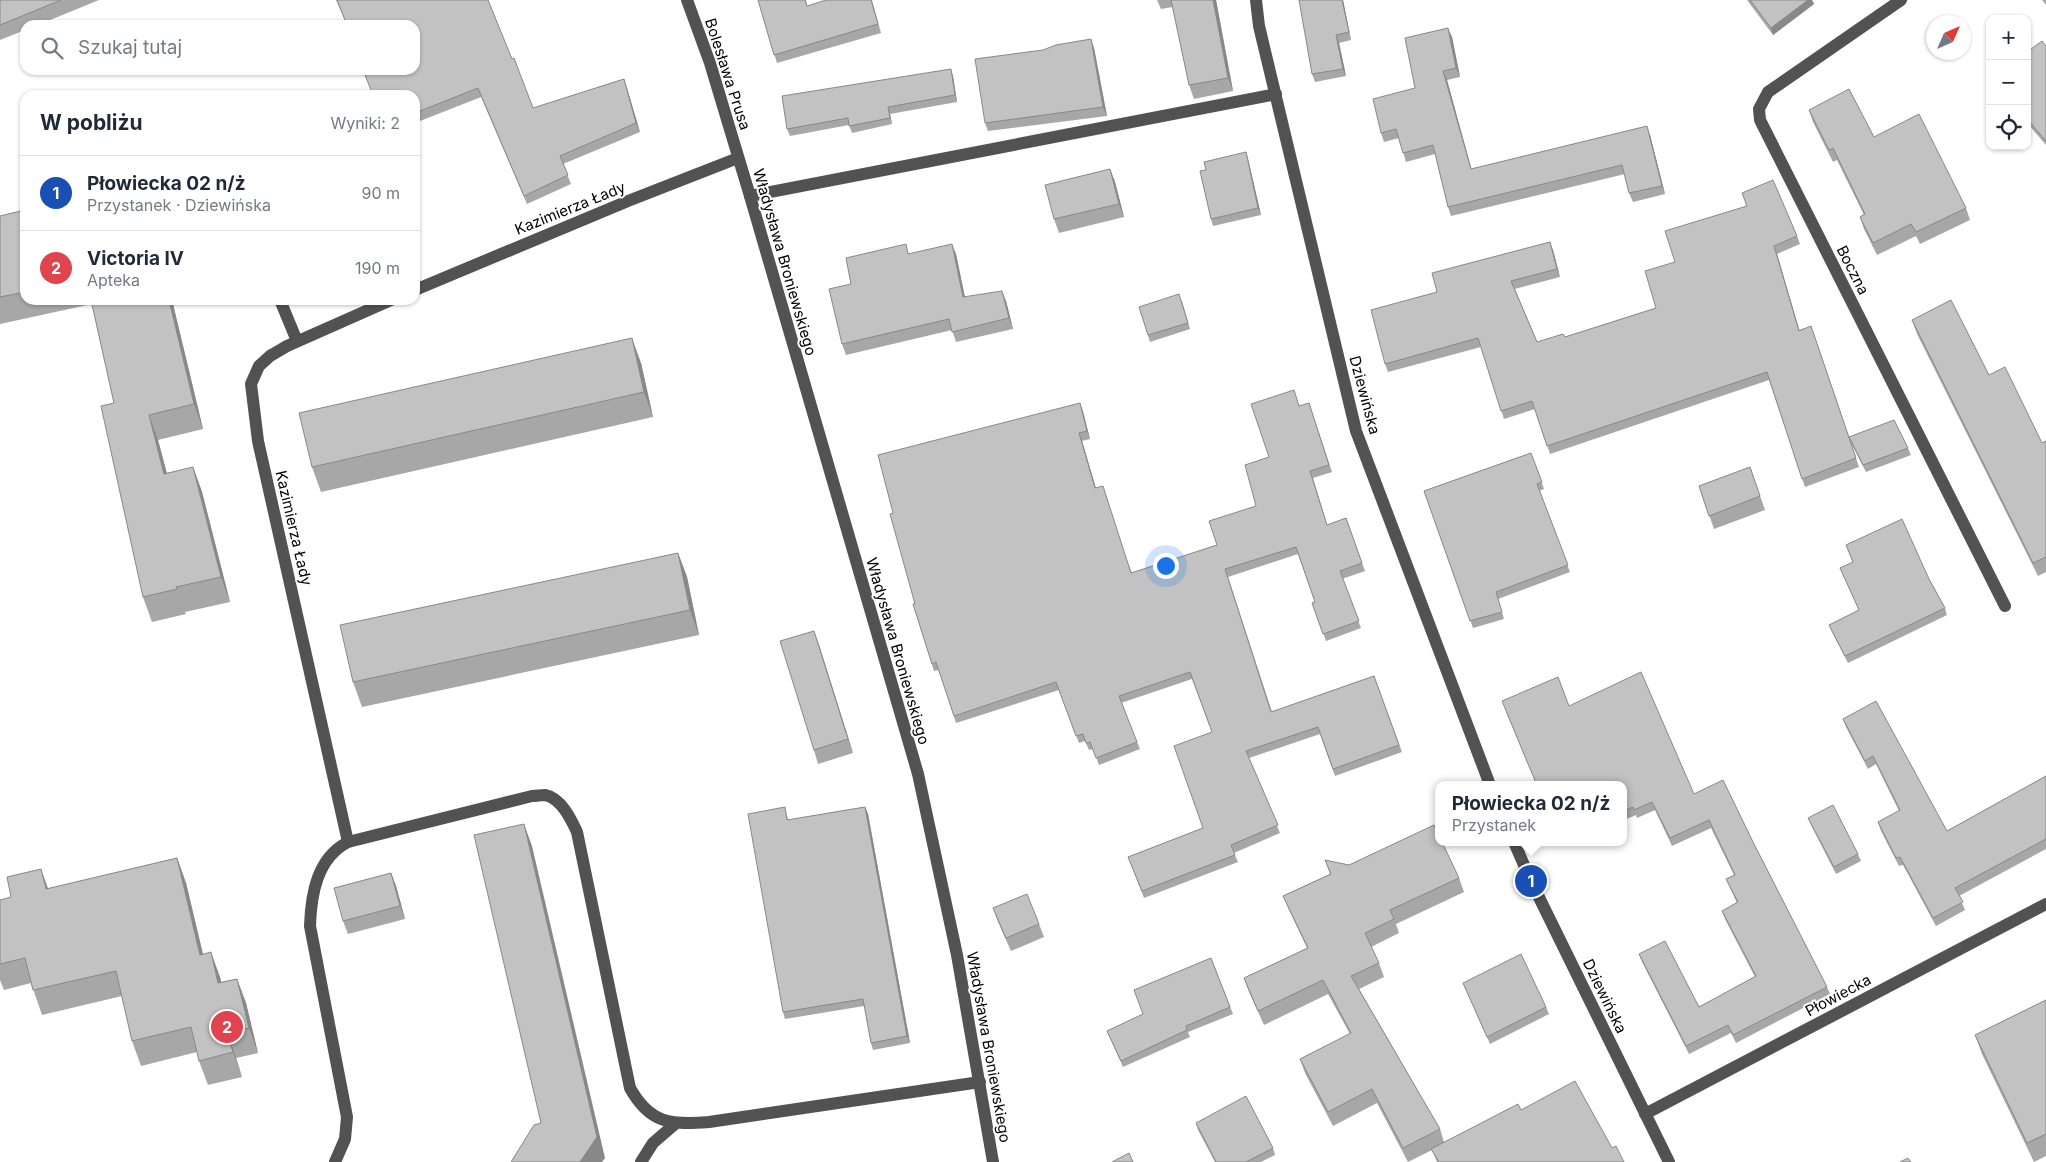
<!DOCTYPE html>
<html lang="pl">
<meta charset="utf-8">
<style>
body{margin:0;font-family:Inter,sans-serif;background:#f2f2f3;color:#1f2937}
.controls{position:absolute;right:15px;top:15px;display:grid;overflow:hidden;border-radius:10px;box-shadow:0 1px 4px #0004}
.controls button{width:45px;height:45px;display:grid;place-items:center;padding:0;border:0;border-bottom:1px solid #e0e1e3;background:#fff;color:#1f2937;font:25px sans-serif}
.compass{position:absolute;left:1926px;top:15px;width:45px;height:45px;border-radius:50%;background:#fff;box-shadow:0 1px 4px #0004;rotate:45deg}
.you{position:absolute;left:1165px;top:565px;width:18px;height:18px;margin:-12px;border:4px solid #fff;border-radius:50%;background:#1a73e8;box-shadow:0 0 0 8px #1a73e833}
.badge{display:grid;place-items:center;width:32px;height:32px;border-radius:50%;background:#111827;color:#fff;font-size:16px;font-weight:700}
.pin{position:absolute;translate:-50% -50%;border:2px solid #fff;box-shadow:0 1px 5px #0006}
.popup{position:absolute;left:1435px;top:781px;width:192px;height:65px;box-sizing:border-box;display:grid;place-content:center;border-radius:10px;background:#fff;filter:drop-shadow(0 1px 4px #0005);font-size:16px;white-space:nowrap;color:#747a83}
.popup b{font-size:19px;color:#1f2937}
.popup::after{content:'';position:absolute;left:50%;top:100%;margin-left:-10px;border:10px solid transparent;border-top-color:#fff}
.list{margin:0;padding:0;list-style:none}
h2{display:flex;justify-content:space-between;align-items:center;height:65px;margin:0;padding:0 20px;font-size:21px}
h2 small{font-size:16px;font-weight:400;color:#747a83}
.list li{display:grid;grid-template-columns:32px 1fr auto;gap:15px;align-items:center;box-sizing:border-box;height:75px;padding:0 20px;border-top:1px solid #e0e1e3}
.list b{display:block;font-size:19px;white-space:nowrap}
.list p{margin:0;font-size:16px;white-space:nowrap;color:#747a83}
.list em{font-size:16px;font-style:normal;color:#747a83}
.icon{flex:none;width:28px;height:28px;fill:none;stroke:currentColor;stroke-width:2;stroke-linecap:round;stroke-linejoin:round}
.map{position:relative;flex:none;width:2046px;height:1162px;overflow:hidden}
.search{position:absolute;background:#fff;box-shadow:0 1px 4px #0004;left:20px;top:20px;width:400px;height:55px;display:flex;align-items:center;gap:12px;box-sizing:border-box;padding:0 18px;border-radius:15px;color:#747a83;font-size:19px}
.panel{position:absolute;background:#fff;box-shadow:0 1px 4px #0004;left:20px;top:90px;width:400px;height:215px;border-radius:15px}
.map>svg:first-child{display:block}
</style>
<div class="map">
<svg width="2046" height="1162" viewBox="0 0 2046 1162">
<rect width="100%" height="100%" fill="#fff"/>
<g fill="none" stroke-linecap="round" stroke-linejoin="round">
<!-- minor -->
<g stroke="#525252" stroke-width="12">
<polyline points="687,0 710,63 750,196 918,774 957,955 993,1162"/>
<polyline points="1256,0 1259,26 1356,431 1490,785"/>
<polyline points="1901,0 1768,92 1759,109 1760,120 2005,606"/>
<polyline points="750,196 1276,94"/>
<polyline points="415,290 628,201 738,158"/>
<polyline points="280,300 297,341"/>
<polyline points="348,842 258,441 251,384 259,366 270,356 287,346 391,300"/>
<polyline points="1514,842 1531,881 1669,1162"/>
<polyline points="1645,1114 2046,904"/>
<path d="M 335,1162 L 345,1139 L 347,1117 L 310,926 C 311,894 317,858 348,842 L 532,796 C 536,796 541,795 545,795 C 561,798 571,819 577,832 L 630,1088 C 650,1124 671,1125 709,1122 L 980,1082"/>
<polyline points="641,1162 653,1143 675,1124"/>
</g>
</g>
<!-- wall -->
<g fill="#a7a7a7">
<polygon points="0,0 99,0 38,25 25,25 25,30 0,40"/>
<polygon points="336,0 488,0 512,59 533,108 624,79 640,132 563,164 571,184 527,204 481,97 415,123 415,25 347,25"/>
<polygon points="758,0 806,0 807,6 872,0 881,33 777,63"/>
<polygon points="1157,0 1216,0 1233,91 1194,99 1189,85 1173,7 1161,9"/>
<polygon points="1343,0 1351,40 1339,43 1346,76 1315,82 1312,74"/>
<polygon points="1747,0 1812,0 1814,4 1773,35"/>
<polygon points="2042,0 2046,0 2046,5"/>
<polygon points="1452,37 1460,77 1447,80 1471,169 1650,135 1665,194 1633,202 1629,193 1625,174 1451,216 1448,207 1435,154 1406,162 1399,138 1384,142 1381,133 1415,88"/>
<polygon points="2046,46 2046,145 2027,123 2027,52"/>
<polygon points="1094,48 1107,116 988,131 985,123 1043,50"/>
<polygon points="953,76 957,102 890,114 892,124 852,133 849,125 790,136 787,129"/>
<polygon points="1809,110 1874,137 1966,208 1970,220 1920,244 1916,236 1877,255 1864,229 1860,217 1864,215 1837,160 1833,162 1813,122"/>
<polygon points="1246,152 1248,159 1261,215 1213,226 1211,219 1206,170"/>
<polygon points="1110,169 1115,182 1124,217 1059,233 1054,219"/>
<polygon points="1742,193 1797,236 1800,244 1777,254 1799,330 1811,326 1859,467 1805,487 1769,380 1550,454 1535,409 1504,419 1481,347 1388,372 1385,364 1437,292 1553,250 1560,277 1515,289 1537,342 1565,337 1656,308 1675,262 1747,206"/>
<polygon points="25,210 25,300 172,300 203,429 158,440 167,473 193,467 202,492 230,602 185,612 186,614 152,622 143,597 114,403 92,304 0,324 0,216"/>
<polygon points="909,253 956,254 965,297 1006,301 1013,329 956,342 952,330 846,355 842,344 851,284"/>
<polygon points="1182,301 1190,329 1150,342 1139,307"/>
<polygon points="1912,320 1989,375 2042,443 2046,441 2046,572 2038,576 1917,334"/>
<polygon points="641,363 653,417 321,492 312,467"/>
<polygon points="1080,403 1090,439 1082,441 1096,488 1132,573 1217,545 1256,506 1269,457 1300,406 1309,403 1332,472 1313,478 1327,525 1346,518 1365,571 1342,579 1361,628 1326,641 1312,603 1315,602 1298,554 1228,577 1272,712 1374,676 1402,752 1335,776 1320,734 1249,758 1280,833 1234,853 1238,862 1144,898 1128,857 1203,828 1212,732 1192,679 1121,703 1140,749 1099,765 1093,749 1089,750 1085,741 1079,743 1059,690 956,723 939,670 934,671 913,604 915,604 893,513"/>
<polygon points="1849,437 1908,448 1911,455 1866,472 1851,443"/>
<polygon points="1531,453 1544,489 1539,491 1570,572 1498,599 1504,619 1473,628 1424,491"/>
<polygon points="1750,467 1765,510 1714,529 1699,486"/>
<polygon points="1846,545 1929,579 1945,608 1947,615 1848,663 1832,632 1829,625 1859,610 1840,568 1853,562"/>
<polygon points="678,553 687,577 699,635 362,707 353,682"/>
<polygon points="819,645 853,753 818,764 814,750"/>
<polygon points="1569,706 1694,794 1754,844 1827,987 1830,994 1736,1043 1731,1033 1689,1054 1642,962 1639,954 1699,1007 1755,977 1725,919 1722,911 1737,903 1726,879 1734,875 1711,828 1672,846 1655,810 1637,818 1636,815 1624,820 1624,785 1537,785 1505,709"/>
<polygon points="1843,719 1947,831 2046,776 2046,849 1959,896 1965,910 1936,926 1903,865 1899,866 1881,831 1878,822 1899,811 1876,764 1868,769 1846,727"/>
<polygon points="785,807 788,820 865,807 868,814 910,1043 873,1050 871,1043 864,1006 785,1019 783,1012"/>
<polygon points="1808,818 1858,854 1861,861 1836,874 1811,825"/>
<polygon points="177,858 186,883 203,954 220,977 221,982 237,979 246,1003 258,1053 236,1058 242,1077 208,1085 199,1061 197,1052 141,1066 132,1041 122,996 42,1015 31,983 4,990 0,980 0,900"/>
<polygon points="1325,860 1349,865 1459,878 1464,892 1396,924 1399,933 1371,947 1379,963 1384,977 1359,989 1440,1129 1444,1142 1521,1110 1612,1148 1624,1162 1437,1162 1432,1150 1408,1162 1377,1103 1333,1126 1305,1073 1300,1059 1350,1034 1328,994 1264,1025 1249,992 1244,978 1307,948 1289,910 1283,896 1330,874"/>
<polygon points="391,873 396,886 405,919 348,934 343,921"/>
<polygon points="993,908 1039,924 1044,937 1011,951 998,922"/>
<polygon points="1211,958 1233,1014 1188,1032 1190,1037 1123,1067 1107,1031 1143,1014"/>
<polygon points="1463,983 1546,1007 1549,1014 1490,1044"/>
<polygon points="2046,1000 2046,1156 2034,1162 1982,1054 1975,1035"/>
<polygon points="1196,1123 1273,1148 1275,1155 1261,1162 1215,1162 1198,1130"/>
</g>
<!-- shaded-wall -->
<g fill="#888">
<polygon points="1213,0 1216,0 1233,91 1228,78"/>
<polygon points="1342,0 1343,0 1351,40 1349,32"/>
<polygon points="1808,0 1812,0 1814,4 1773,35 1771,28"/>
<polygon points="1448,28 1452,37 1460,77 1456,68"/>
<polygon points="1336,35 1339,43 1346,76 1343,69"/>
<polygon points="1091,39 1094,48 1107,116 1103,107"/>
<polygon points="951,69 953,76 957,102 955,95"/>
<polygon points="1443,71 1447,80 1474,178 1471,169"/>
<polygon points="624,79 627,88 640,132 636,123"/>
<polygon points="888,107 890,114 892,124 890,118"/>
<polygon points="1647,126 1650,135 1665,194 1662,186"/>
<polygon points="1246,152 1248,159 1261,215 1258,208"/>
<polygon points="1110,169 1115,182 1124,217 1119,204"/>
<polygon points="1550,242 1553,250 1560,277 1557,269"/>
<polygon points="952,244 956,254 967,308 963,297"/>
<polygon points="1774,246 1777,254 1802,339 1799,331"/>
<polygon points="1002,291 1006,301 1013,329 1009,318"/>
<polygon points="169,300 172,300 203,429 194,404"/>
<polygon points="632,338 641,363 653,417 644,392"/>
<polygon points="1080,403 1083,411 1090,439 1087,431"/>
<polygon points="149,415 158,440 173,498 164,474"/>
<polygon points="1079,433 1082,441 1098,496 1095,488"/>
<polygon points="193,467 202,492 230,602 221,577"/>
<polygon points="678,553 687,577 699,635 690,610"/>
<polygon points="814,631 819,645 853,753 848,739"/>
<polygon points="865,807 868,814 910,1043 907,1036"/>
<polygon points="524,824 532,846 605,1158 602,1162 580,1162"/>
<polygon points="177,858 186,883 209,980 200,955"/>
<polygon points="41,869 50,894 46,889"/>
<polygon points="391,873 396,886 405,919 400,906"/>
<polygon points="211,952 220,977 227,1008 218,983"/>
<polygon points="237,979 246,1003 258,1053 249,1028"/>
<polygon points="227,1033 236,1058 242,1077 233,1052"/>
</g>
<!-- building -->
<g fill="#c2c2c2" stroke="#888">
<polygon points="0,0 61,0 0,25"/>
<polygon points="337,0 488,0 512,59 514,58 533,108 624,79 636,123 560,156 568,175 524,196 478,88 415,113 415,95 373,95 363,70 415,70 415,25 347,25"/>
<polygon points="758,0 805,0 807,6 826,0 871,0 878,24 774,55"/>
<polygon points="1171,0 1213,0 1228,78 1189,85"/>
<polygon points="1299,0 1342,0 1349,32 1336,35 1343,69 1312,74"/>
<polygon points="1750,0 1808,0 1771,28"/>
<polygon points="1448,28 1456,68 1443,71 1471,169 1647,126 1662,186 1629,193 1622,165 1448,207 1433,145 1403,153 1396,129 1381,133 1373,99 1415,88 1405,38"/>
<polygon points="1091,39 1103,107 985,123 975,59 1043,50 1056,45"/>
<polygon points="2042,41 2046,46 2046,141 2027,119 2027,52"/>
<polygon points="951,69 955,95 888,107 890,118 849,126 848,118 787,129 782,96"/>
<polygon points="1849,89 1874,137 1919,114 1966,208 1916,232 1911,224 1873,243 1860,217 1865,214 1833,148 1829,150 1809,110"/>
<polygon points="1246,152 1258,208 1211,219 1200,171 1206,170 1204,162"/>
<polygon points="1110,169 1119,204 1054,219 1045,185"/>
<polygon points="1773,180 1797,236 1774,246 1799,331 1811,326 1856,458 1802,479 1767,372 1547,446 1532,401 1501,411 1478,338 1385,364 1371,310 1437,292 1432,273 1550,242 1557,269 1511,281 1537,342 1563,334 1565,337 1656,308 1645,271 1675,262 1665,231 1747,206 1742,193"/>
<polygon points="25,210 25,292 0,297 0,216"/>
<polygon points="906,244 908,254 952,244 963,297 1002,291 1009,318 952,332 949,319 842,344 829,289 851,284 846,258"/>
<polygon points="1179,294 1188,323 1148,335 1139,307"/>
<polygon points="91,300 169,300 194,404 149,415 164,474 193,467 221,577 176,587 177,589 143,597 101,406 114,403"/>
<polygon points="1951,300 1989,375 2005,367 2042,443 2046,441 2046,557 2033,563 1912,320"/>
<polygon points="632,338 644,392 312,467 299,413"/>
<polygon points="1294,390 1299,406 1309,403 1329,465 1310,471 1327,525 1346,518 1362,563 1340,571 1359,621 1323,634 1312,603 1315,602 1296,547 1225,569 1271,712 1374,676 1399,745 1333,769 1318,727 1246,751 1278,825 1231,845 1235,855 1142,891 1128,857 1203,828 1174,746 1212,732 1190,672 1119,696 1137,742 1096,758 1090,742 1086,743 1083,734 1076,736 1056,682 954,716 936,662 932,664 913,604 915,604 890,514 893,513 878,455 1080,403 1087,431 1079,433 1095,488 1103,486 1131,573 1217,545 1209,521 1256,506 1245,465 1269,457 1251,404"/>
<polygon points="1894,420 1908,448 1863,465 1849,437"/>
<polygon points="1531,453 1542,482 1537,484 1568,565 1496,592 1502,612 1470,621 1424,491"/>
<polygon points="1750,467 1760,496 1709,516 1699,486"/>
<polygon points="1902,519 1929,579 1945,608 1845,656 1829,625 1859,610 1840,568 1853,562 1846,545"/>
<polygon points="678,553 690,610 353,682 340,625"/>
<polygon points="814,631 848,739 814,750 780,641"/>
<polygon points="1641,672 1694,794 1723,780 1754,844 1827,987 1733,1035 1728,1025 1686,1046 1639,954 1665,941 1699,1007 1756,976 1722,911 1738,902 1726,879 1735,875 1709,820 1670,838 1652,802 1634,810 1633,807 1624,811 1624,785 1537,785 1526,759 1502,701 1558,677 1569,706"/>
<polygon points="1876,701 1947,831 2046,776 2046,839 1955,888 1963,902 1933,918 1900,857 1896,858 1878,822 1900,810 1873,756 1865,761 1843,719"/>
<polygon points="1833,805 1858,854 1834,867 1808,818"/>
<polygon points="785,807 787,820 865,807 907,1036 871,1043 863,999 783,1012 748,814"/>
<polygon points="524,824 597,1137 580,1162 511,1162 534,1125 541,1123 474,835"/>
<polygon points="1434,825 1438,835 1438,842 1442,842 1459,878 1390,910 1394,919 1365,933 1379,963 1351,976 1440,1129 1403,1148 1372,1089 1328,1112 1300,1059 1351,1033 1323,980 1258,1011 1244,978 1308,948 1283,896 1331,874 1325,860 1349,865"/>
<polygon points="177,858 200,955 211,952 218,983 237,979 249,1028 227,1033 233,1052 199,1061 191,1027 132,1041 116,971 33,990 25,958 0,964 0,900 11,897 7,877 41,869 46,889"/>
<polygon points="391,873 400,906 343,921 334,888"/>
<polygon points="1027,894 1039,924 1006,938 993,908"/>
<polygon points="1521,954 1546,1007 1487,1037 1463,983"/>
<polygon points="1211,958 1230,1007 1186,1026 1187,1030 1121,1061 1107,1031 1143,1014 1134,990"/>
<polygon points="2046,1000 2046,1134 2027,1143 1975,1035"/>
<polygon points="1575,1081 1612,1148 1616,1146 1624,1162 1439,1162 1431,1149 1518,1104 1521,1110"/>
<polygon points="1246,1096 1273,1148 1246,1162 1216,1162 1196,1123"/>
<polygon points="1129,1153 1133,1162 1112,1162"/>
<polygon points="1908,1158 1911,1162 1900,1162"/>
</g>
<g text-anchor="middle" dominant-baseline="central" stroke-width="4" stroke-linejoin="round" paint-order="stroke">
<!-- street labels -->
<g font-size="15" fill="#000" stroke="#fff">
<text transform="translate(728 74) rotate(72)">Bolesława Prusa</text>
<text transform="translate(570 208) rotate(-22)">Kazimierza Łady</text>
<text transform="translate(785 262) rotate(74)">Władysława Broniewskiego</text>
<text transform="translate(1853 270) rotate(63)">Boczna</text>
<text transform="translate(1365 395) rotate(75)">Dziewińska</text>
<text transform="translate(294 528) rotate(77)">Kazimierza Łady</text>
<text transform="translate(898 651) rotate(74)">Władysława Broniewskiego</text>
<text transform="translate(1838 995) rotate(-28)">Płowiecka</text>
<text transform="translate(1605 996) rotate(64)">Dziewińska</text>
<text transform="translate(989 1047) rotate(80)">Władysława Broniewskiego</text>
</g>
</g>
</svg>
<div class="controls">
<button>+</button>
<button>−</button>
<button><svg class="icon" aria-label="locate" viewBox="0 0 24 24"><circle cx="12" cy="12" r="6"/><path d="M12 2v4M12 18v4M2 12h4M18 12h4"/></svg></button>
</div>
<svg class="compass" viewBox="-18 -18 36 36"><path d="M0-13l5 13h-10z" fill="#e53935"/><path d="M0 13l5-13h-10z" fill="#747a83"/></svg>
<div class="you"></div>
<div class="pin badge" style="left:1531px;top:881px;background:#1a4fb4">1</div>
<div class="popup"><b>Płowiecka 02 n/ż</b>Przystanek</div>
<div class="pin badge" style="left:227px;top:1027px;background:#e0444e">2</div>
<div class="search"><svg class="icon" aria-label="search" viewBox="0 0 24 24"><circle cx="10" cy="10" r="6"/><path d="M15 15l6 6"/></svg>Szukaj tutaj</div>
<section class="panel">
<h2>W pobliżu<small>Wyniki: 2</small></h2>
<ul class="list">
<li><span class="badge" style="background:#1a4fb4">1</span><div><b>Płowiecka 02 n/ż</b><p>Przystanek · Dziewińska</p></div><em>90 m</em></li>
<li><span class="badge" style="background:#e0444e">2</span><div><b>Victoria IV</b><p>Apteka</p></div><em>190 m</em></li>
</ul>
</section>
</div>
